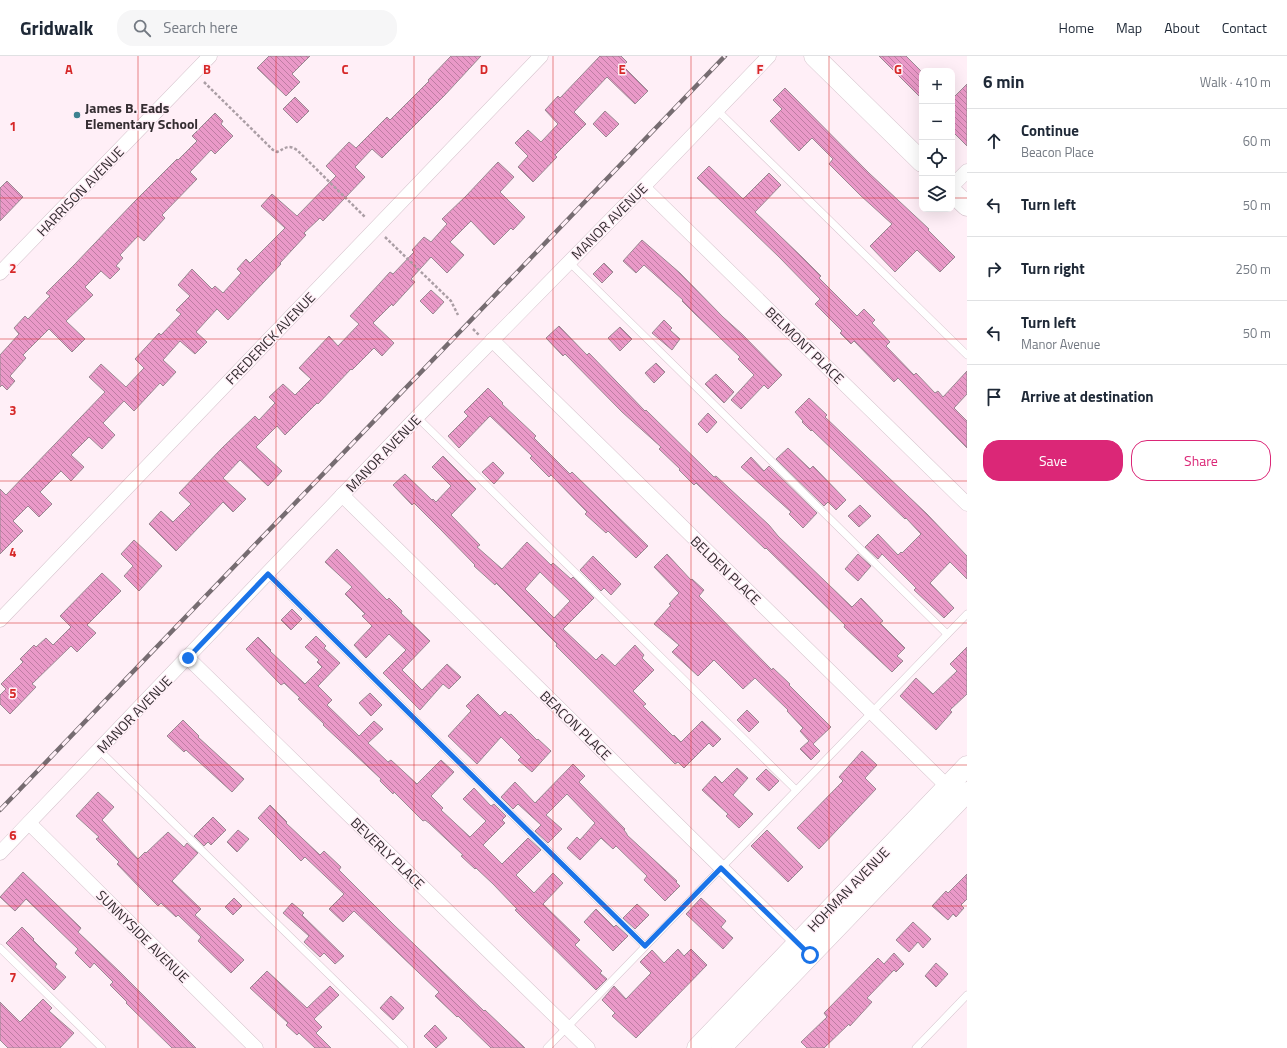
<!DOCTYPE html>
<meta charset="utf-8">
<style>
body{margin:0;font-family:"Titillium Web",sans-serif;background:#f6f6f7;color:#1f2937}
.controls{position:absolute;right:12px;top:12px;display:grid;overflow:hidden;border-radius:8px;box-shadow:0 4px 16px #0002}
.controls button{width:36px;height:36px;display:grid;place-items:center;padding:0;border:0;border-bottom:1px solid #e0e1e3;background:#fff;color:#1f2937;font:20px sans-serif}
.stop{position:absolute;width:12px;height:12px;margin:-9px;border:3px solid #1a73e8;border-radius:50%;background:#fff}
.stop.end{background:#1a73e8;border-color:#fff;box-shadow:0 1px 4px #0008}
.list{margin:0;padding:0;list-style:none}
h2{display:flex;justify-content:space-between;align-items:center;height:52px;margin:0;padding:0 16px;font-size:17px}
h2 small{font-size:13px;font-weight:400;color:#747a83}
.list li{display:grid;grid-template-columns:26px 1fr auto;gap:12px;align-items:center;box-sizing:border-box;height:64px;padding:0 16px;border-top:1px solid #e0e1e3}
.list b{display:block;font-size:15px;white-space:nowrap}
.list p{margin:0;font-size:13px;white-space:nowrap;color:#747a83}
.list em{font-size:13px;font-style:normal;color:#747a83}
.actions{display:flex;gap:8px;padding:12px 16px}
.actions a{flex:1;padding:9px 0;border:1px solid #db2777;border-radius:16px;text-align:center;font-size:14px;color:#db2777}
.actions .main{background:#db2777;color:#fff}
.icon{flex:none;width:22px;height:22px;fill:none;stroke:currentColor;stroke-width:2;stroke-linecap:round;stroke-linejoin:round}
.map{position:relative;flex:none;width:967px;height:992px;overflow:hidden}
header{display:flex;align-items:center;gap:24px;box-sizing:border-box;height:56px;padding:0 20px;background:#fff;border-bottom:1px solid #e0e1e3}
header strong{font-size:19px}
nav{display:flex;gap:22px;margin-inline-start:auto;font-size:14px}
.search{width:280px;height:36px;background:#f6f6f7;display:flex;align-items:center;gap:10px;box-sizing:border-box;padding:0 14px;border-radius:16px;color:#747a83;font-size:15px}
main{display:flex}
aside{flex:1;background:#fff}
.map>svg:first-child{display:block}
</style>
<header>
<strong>Gridwalk</strong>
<div class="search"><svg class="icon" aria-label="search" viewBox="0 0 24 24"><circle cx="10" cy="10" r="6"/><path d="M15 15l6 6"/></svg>Search here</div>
<nav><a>Home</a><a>Map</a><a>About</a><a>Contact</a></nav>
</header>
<main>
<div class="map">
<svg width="967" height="992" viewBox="0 0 967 992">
<defs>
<pattern id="building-back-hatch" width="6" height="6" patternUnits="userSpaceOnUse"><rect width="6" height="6" fill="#ea99c8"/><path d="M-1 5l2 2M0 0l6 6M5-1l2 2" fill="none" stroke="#be7da3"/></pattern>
</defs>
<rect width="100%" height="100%" fill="#ffeff7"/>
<!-- building -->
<g fill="url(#building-back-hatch)" stroke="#9a8892" fill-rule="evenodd">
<polygon points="269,0 310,0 292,18 300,26 286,40 257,12"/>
<polygon points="451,0 481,0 444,40 382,102 372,93 355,111 365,121 323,165 320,162 304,177 306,179 280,207 281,208 228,264 217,253 196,276 207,286 195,298 180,285 163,304 176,316 163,330 160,327 134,355 124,345 103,367 115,379 102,393 89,381 71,399 84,411 71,425 61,415 40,436 52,448 39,461 28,450 13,465 23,475 0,498 0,433 6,439 105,336 89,321 101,308 126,331 144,312 135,303 159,277 161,279 181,258 176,254 190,240 178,229 192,213 212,233 215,230 223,237 241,217 237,213 246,203 250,207 285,172 261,150 272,138 297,160 336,120 326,110 349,86 356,92 387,61 390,64 429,25 428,24"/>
<polygon points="600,0 621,0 627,6 623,10 648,35 635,48 607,21 574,56 586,68 555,99 557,101 533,126 518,111 528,100 515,87 528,74 541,86 558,68 545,54 558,40 560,42"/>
<polygon points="879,0 906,0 922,16 922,43"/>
<polygon points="967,28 967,90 952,75 952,43"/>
<polygon points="785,32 869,117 929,173 928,174 955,201 940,216 917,194 895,216 870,190 892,168 860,139 829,108 833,103 812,82 799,95 770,65 782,53 773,44"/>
<polygon points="295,41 309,55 297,67 283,53"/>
<polygon points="605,55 619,68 606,81 593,68"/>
<polygon points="215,57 223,65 221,68 233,80 215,98 211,94 190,116 197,123 162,159 165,162 144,185 138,180 120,199 123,202 116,210 120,213 110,223 101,215 85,231 93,239 66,265 85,283 72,296 49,273 23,299 26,302 10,320 15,325 7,334 2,329 0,331 0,299 19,278 14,272 25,260 28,263 50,240 46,237 75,208 135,145 177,103 178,104 197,85 192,80"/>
<polygon points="498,106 514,121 500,136 525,161 513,174 511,172 494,189 471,165 450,186 464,199 447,217 431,201 411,223 415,226 393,250 392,248 373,267 394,287 382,300 374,292 352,314 351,313 318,348 317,347 285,379 277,370 256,391 282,415 268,430 240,404 223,422 246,443 233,456 223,446 176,495 149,468 161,455 173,466 191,448 179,437 222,392 255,360 259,364 275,347 269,341 283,328 295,339 311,323 299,312 329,280 338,290 359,268 350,260 390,216 393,218 414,196 412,194 424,181 431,186 447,168 442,163 466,140"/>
<polygon points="709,110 743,143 769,117 781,129 755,156 802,201 821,220 819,222 857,260 864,253 875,264 872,267 890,286 886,290 914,319 916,317 935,337 938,335 943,341 967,315 967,338 954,352 967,365 967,392 898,322 894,326 854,285 851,288 840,277 842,275 815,248 820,243 779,201 697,122"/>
<polygon points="7,125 23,141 0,165 0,132"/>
<polygon points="642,184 680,217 723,261 742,278 782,319 768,333 764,329 741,353 731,344 754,319 738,303 740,301 695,258 682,245 683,244 644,209 636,217 623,205"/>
<polygon points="604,207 613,216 602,227 593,218"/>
<polygon points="431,234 444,246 433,258 420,245"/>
<polygon points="664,264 672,272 670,274 680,283 672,294 652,277"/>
<polygon points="559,270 587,299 589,297 645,355 646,354 714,421 716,420 769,469 778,480 852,551 861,542 883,565 880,567 905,592 897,600 903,605 892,616 844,571 845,569 766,492 765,493 696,427 694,429 679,414 680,413 659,393 661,391 622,356 565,298 563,300 546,282"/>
<polygon points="620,271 632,283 620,295 608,282"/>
<polygon points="656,307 665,316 654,327 645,317"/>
<polygon points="716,318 734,336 724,347 705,328"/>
<polygon points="488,332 503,347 502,348 536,380 534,382 570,418 572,416 648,490 636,502 608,475 606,477 585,458 587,456 551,419 549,421 530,402 532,400 490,360 459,392 448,380 468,360 464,356"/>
<polygon points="809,342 827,359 825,361 927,458 967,500 967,523 950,506 930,527 954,552 944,562 914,534 916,532 882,498 878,503 865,491 878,478 898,499 901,496 902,497 921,478 906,462 905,463 812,374 811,375 802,366 803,365 795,356"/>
<polygon points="708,357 717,366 707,377 698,368"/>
<polygon points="788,392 810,413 813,410 846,444 836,454 828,446 824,450 776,403"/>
<path d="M 443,400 L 476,433 L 451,459 L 480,489 L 477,491 L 502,513 L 527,486 L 551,509 L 553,507 L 571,523 L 573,521 L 594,542 L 563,573 L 596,604 L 602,598 L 615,610 L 635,589 L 644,599 L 642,602 L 654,614 L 633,635 L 646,648 L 643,650 L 673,680 L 674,679 L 681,686 L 702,665 L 721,683 L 713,691 L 709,687 L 684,712 L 678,706 L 675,708 L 556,590 L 557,588 L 496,527 L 495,529 L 474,510 L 475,509 L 441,474 L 414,447 L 412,449 L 393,429 L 405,418 L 432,444 L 433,443 L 436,446 L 451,430 L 432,411 ZM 540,516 L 570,545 L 554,562 L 525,533 Z"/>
<polygon points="751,401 764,415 769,410 817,457 803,472 789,458 791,456 741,411"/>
<polygon points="493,406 504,417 494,428 482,416"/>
<polygon points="860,449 871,460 859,471 848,460"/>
<polygon points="134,484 162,510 139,535 124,520 133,510 121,498"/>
<polygon points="337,493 387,544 389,542 402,555 401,557 430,585 402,614 422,634 447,608 461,621 449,633 443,628 420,654 383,617 406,594 389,578 366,602 354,589 372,570 362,560 365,558 345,538 352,531 325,506"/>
<polygon points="667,498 691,524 692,523 704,534 699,540 772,614 773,612 790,628 789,629 831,671 813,688 820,695 811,704 800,693 809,685 800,675 803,672 787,655 788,654 755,622 743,633 714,604 698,620 672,596 679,589 654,568 671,549 669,548 679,537 654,511"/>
<polygon points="858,498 871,510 858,525 845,513"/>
<polygon points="593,500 621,528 611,539 604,532 601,535 580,514"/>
<polygon points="102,517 121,535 87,569 96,577 77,596 71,590 32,628 36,631 10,658 0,648 0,639 6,633 1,628 23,606 20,603 34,589 36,591 46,582 53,589 71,571 60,560"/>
<polygon points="292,553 302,563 291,574 281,564"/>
<polygon points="316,580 326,590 324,592 340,607 318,630 332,644 327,649 359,680 374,665 383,673 368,687 388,706 391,704 417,728 441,704 454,716 431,740 443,752 441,754 470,781 486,765 463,743 474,732 491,750 494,748 506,760 502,764 505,767 483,789 502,808 528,782 541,794 516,819 534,837 553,817 563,827 543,848 580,884 575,889 602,915 600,917 607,923 596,934 515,854 517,853 493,828 476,812 475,813 461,800 463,799 429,767 425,764 423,765 394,736 393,738 380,725 381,723 323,669 324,668 298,643 300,642 284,627 281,629 246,593 258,581 271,594 270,595 305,628 322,611 317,606 319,604 305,591"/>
<polygon points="967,591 967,638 950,654 952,656 936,674 900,640 916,622 933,638 957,615 950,608"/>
<polygon points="370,637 382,649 371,660 359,647"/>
<polygon points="478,638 500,660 505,655 509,659 511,658 537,684 538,683 551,695 532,716 518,704 521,701 501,681 477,708 448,680 471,655 466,650"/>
<polygon points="747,654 759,666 749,676 737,664"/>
<polygon points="183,664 199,680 198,681 244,723 232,736 186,694 184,696 167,680"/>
<polygon points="862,695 877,709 865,722 876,733 819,793 797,772 843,725 839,721"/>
<polygon points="573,708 585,720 579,726 625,773 624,774 627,778 627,779 677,825 676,826 680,830 665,845 644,824 647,820 616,790 613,793 601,782 580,804 567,792 577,781 580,784 595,767 567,738 546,759 562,773 548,787 535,775 541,769 518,748 513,753 501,741 515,726 535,747"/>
<polygon points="737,712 748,722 733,739 753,758 739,772 726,760 728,758 702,734 715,720 722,727"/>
<polygon points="766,713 779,725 769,735 756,723"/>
<polygon points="98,736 114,751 102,764 138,803 145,796 146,797 168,776 184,791 187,787 198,797 172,825 201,853 195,859 244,904 231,917 198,885 201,881 178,859 176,861 161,847 158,850 141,833 117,808 119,806 96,783 99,781 76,760"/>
<polygon points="270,749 287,766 286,767 320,799 324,795 341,811 339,814 394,869 484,955 485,954 525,992 491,992 458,960 457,961 435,940 439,936 354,855 343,866 329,853 344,838 305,801 301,805 258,762"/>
<polygon points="213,761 226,774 211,789 208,786 204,790 194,780"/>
<polygon points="238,774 249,783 237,796 227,786"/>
<polygon points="767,774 803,811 788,826 751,790"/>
<polygon points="23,816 81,872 78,876 120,916 196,992 172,992 126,947 127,946 110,929 113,926 94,907 90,912 75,897 78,893 26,843 15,855 0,841"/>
<polygon points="967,818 967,843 961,849 964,852 956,861 953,858 948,864 932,850 946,835 948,837"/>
<polygon points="234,842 242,850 233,859 225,851"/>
<polygon points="701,842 726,865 721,871 733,882 723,893 686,858"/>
<polygon points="292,847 304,857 302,859 344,900 335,908 324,897 320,901 304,886 309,880 283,857"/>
<polygon points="637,848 649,859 635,873 623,862"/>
<polygon points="596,853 614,871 616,869 628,880 613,895 584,866"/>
<polygon points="913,866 931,883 923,892 918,886 909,896 896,884"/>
<polygon points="22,871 34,883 33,884 57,908 55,911 66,921 54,934 6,887"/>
<polygon points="678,893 684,900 691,893 707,909 636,982 612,960 615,957 602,944 614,930 626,943 651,917 640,906 652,894 664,907"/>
<polygon points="894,897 904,908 896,916 894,914 867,942 872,946 850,970 849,968 824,992 807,992 801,986 827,961 824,957 878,902 884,908"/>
<polygon points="936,907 948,918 936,931 925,920"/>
<polygon points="267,915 307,952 330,930 339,939 314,963 322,971 316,977 331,992 315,992 299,977 297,979 286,969 288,967 250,932"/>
<polygon points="391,940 404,952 393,964 380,952"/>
<polygon points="43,943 52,952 49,955 74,977 60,992 8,992 0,984 0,946 20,966"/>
<polygon points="435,969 447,982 436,992 424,980"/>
</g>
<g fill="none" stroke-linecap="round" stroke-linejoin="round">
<!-- lane casing -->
<g stroke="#d5c3cc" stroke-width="8">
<g id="lane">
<polyline points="717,54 967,299"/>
<polyline points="569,206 947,578"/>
<polyline points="417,361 796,734"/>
<polyline points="268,518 645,890"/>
<polyline points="99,694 404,992"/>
<polyline points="0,892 102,992"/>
<polyline points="547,992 967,558"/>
<polyline points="916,992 967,939"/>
</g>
</g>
<!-- street casing -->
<g stroke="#d5c3cc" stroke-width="15">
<g id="street">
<polyline points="952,130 967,115"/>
<polyline points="643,131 967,448"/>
<polyline points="0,217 210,0"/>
<polyline points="492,284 953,736"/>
<polyline points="342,439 804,893"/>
<polyline points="0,564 541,0"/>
<polyline points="188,602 588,992"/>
<polyline points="29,767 256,992"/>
<polyline points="0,797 417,361 643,131 769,0"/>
</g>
</g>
<!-- secondary casing -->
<g stroke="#d5c3cc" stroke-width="21">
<g id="secondary">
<polyline points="814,0 922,106"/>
<polyline points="952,136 967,150"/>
<polyline points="697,992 967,710"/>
<polyline points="721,992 967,736"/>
</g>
</g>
<!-- path -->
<g stroke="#ab9ea5" stroke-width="2.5" stroke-dasharray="3 2" stroke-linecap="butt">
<path d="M 204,26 L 273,94 L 277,96 C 286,92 288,88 297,94 L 365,161"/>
<polyline points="385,181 451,245 458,259"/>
<polyline points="473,273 479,279"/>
</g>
<!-- lane -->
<use href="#lane" stroke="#fff" stroke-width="7"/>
<!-- street -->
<use href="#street" stroke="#fff" stroke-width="14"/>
<!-- secondary -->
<use href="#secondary" stroke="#fff" stroke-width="20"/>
<!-- rail casing -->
<g stroke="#766c71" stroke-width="4.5">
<polyline id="rail" points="0,754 725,0"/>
</g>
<!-- rail -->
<use href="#rail" stroke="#ffeff7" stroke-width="3" stroke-dasharray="9" stroke-linecap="butt"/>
</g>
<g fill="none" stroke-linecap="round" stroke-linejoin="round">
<!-- route -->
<polyline stroke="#1a73e8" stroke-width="5" points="188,602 268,518 645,890 721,812 810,899"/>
</g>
<!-- grid -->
<path fill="none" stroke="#d62828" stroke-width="1" stroke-opacity="0.55" d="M 138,0 L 138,992M 276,0 L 276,992M 414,0 L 414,992M 553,0 L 553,992M 691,0 L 691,992M 829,0 L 829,992M 0,142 L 922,142M 952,142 L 967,142M 0,283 L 967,283M 0,425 L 967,425M 0,567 L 967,567M 0,709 L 967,709M 0,850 L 967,850"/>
<!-- markers -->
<circle fill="#3d8190" stroke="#ffeff7" stroke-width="1.5" cx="77" cy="59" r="4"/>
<g text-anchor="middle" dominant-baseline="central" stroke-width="3" stroke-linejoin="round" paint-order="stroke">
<!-- poi labels -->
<g font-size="14" font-weight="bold" fill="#342d31" stroke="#ffeff7" text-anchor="start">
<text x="85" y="51">James B. Eads<tspan x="85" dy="16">Elementary School</tspan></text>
</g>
<!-- street labels -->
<g font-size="14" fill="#342d31" stroke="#ffeff7">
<text transform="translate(80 135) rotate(-46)">HARRISON AVENUE</text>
<text transform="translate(609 165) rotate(-45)">MANOR AVENUE</text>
<text transform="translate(270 282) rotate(-46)">FREDERICK AVENUE</text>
<text transform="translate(805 289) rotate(44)">BELMONT PLACE</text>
<text transform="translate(383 397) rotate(-46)">MANOR AVENUE</text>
<text transform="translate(726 514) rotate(44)">BELDEN PLACE</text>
<text transform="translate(134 658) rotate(-46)">MANOR AVENUE</text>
<text transform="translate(576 669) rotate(44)">BEACON PLACE</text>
<text transform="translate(388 797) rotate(44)">BEVERLY PLACE</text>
<text transform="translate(848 833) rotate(-46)">HOHMAN AVENUE</text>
<text transform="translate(143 880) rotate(45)">SUNNYSIDE AVENUE</text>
</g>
</g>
<g font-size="13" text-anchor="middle" font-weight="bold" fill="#d62828" stroke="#ffeff7" stroke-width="3" stroke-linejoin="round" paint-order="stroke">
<text x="69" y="18">A</text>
<text x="207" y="18">B</text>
<text x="345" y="18">C</text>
<text x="484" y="18">D</text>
<text x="622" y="18">E</text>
<text x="760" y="18">F</text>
<text x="898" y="18">G</text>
<text x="13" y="75">1</text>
<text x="13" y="217">2</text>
<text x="13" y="359">3</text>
<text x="13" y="501">4</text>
<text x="13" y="642">5</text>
<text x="13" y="784">6</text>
<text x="13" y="926">7</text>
</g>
</svg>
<div class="controls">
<button>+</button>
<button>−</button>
<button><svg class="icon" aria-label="locate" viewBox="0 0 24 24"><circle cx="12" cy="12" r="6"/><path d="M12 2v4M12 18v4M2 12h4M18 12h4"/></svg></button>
<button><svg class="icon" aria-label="layers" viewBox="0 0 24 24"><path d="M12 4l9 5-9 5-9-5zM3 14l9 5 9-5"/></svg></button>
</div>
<div class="stop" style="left:810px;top:899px"></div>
<div class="stop end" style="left:188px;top:602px"></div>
</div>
<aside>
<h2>6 min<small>Walk · 410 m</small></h2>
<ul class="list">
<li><svg class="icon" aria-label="ahead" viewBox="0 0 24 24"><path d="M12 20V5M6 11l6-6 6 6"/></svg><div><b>Continue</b><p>Beacon Place</p></div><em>60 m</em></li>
<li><svg class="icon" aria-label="left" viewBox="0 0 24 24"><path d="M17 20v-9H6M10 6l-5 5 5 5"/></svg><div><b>Turn left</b></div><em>50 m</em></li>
<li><svg class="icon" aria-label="right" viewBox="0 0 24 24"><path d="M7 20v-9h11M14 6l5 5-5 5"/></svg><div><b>Turn right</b></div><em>250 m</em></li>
<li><svg class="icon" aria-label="left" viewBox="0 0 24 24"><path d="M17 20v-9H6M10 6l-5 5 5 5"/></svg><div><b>Turn left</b><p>Manor Avenue</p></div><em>50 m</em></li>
<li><svg class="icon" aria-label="arrive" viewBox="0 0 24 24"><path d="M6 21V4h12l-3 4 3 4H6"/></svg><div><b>Arrive at destination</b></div></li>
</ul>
<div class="actions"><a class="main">Save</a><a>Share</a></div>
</aside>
</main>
